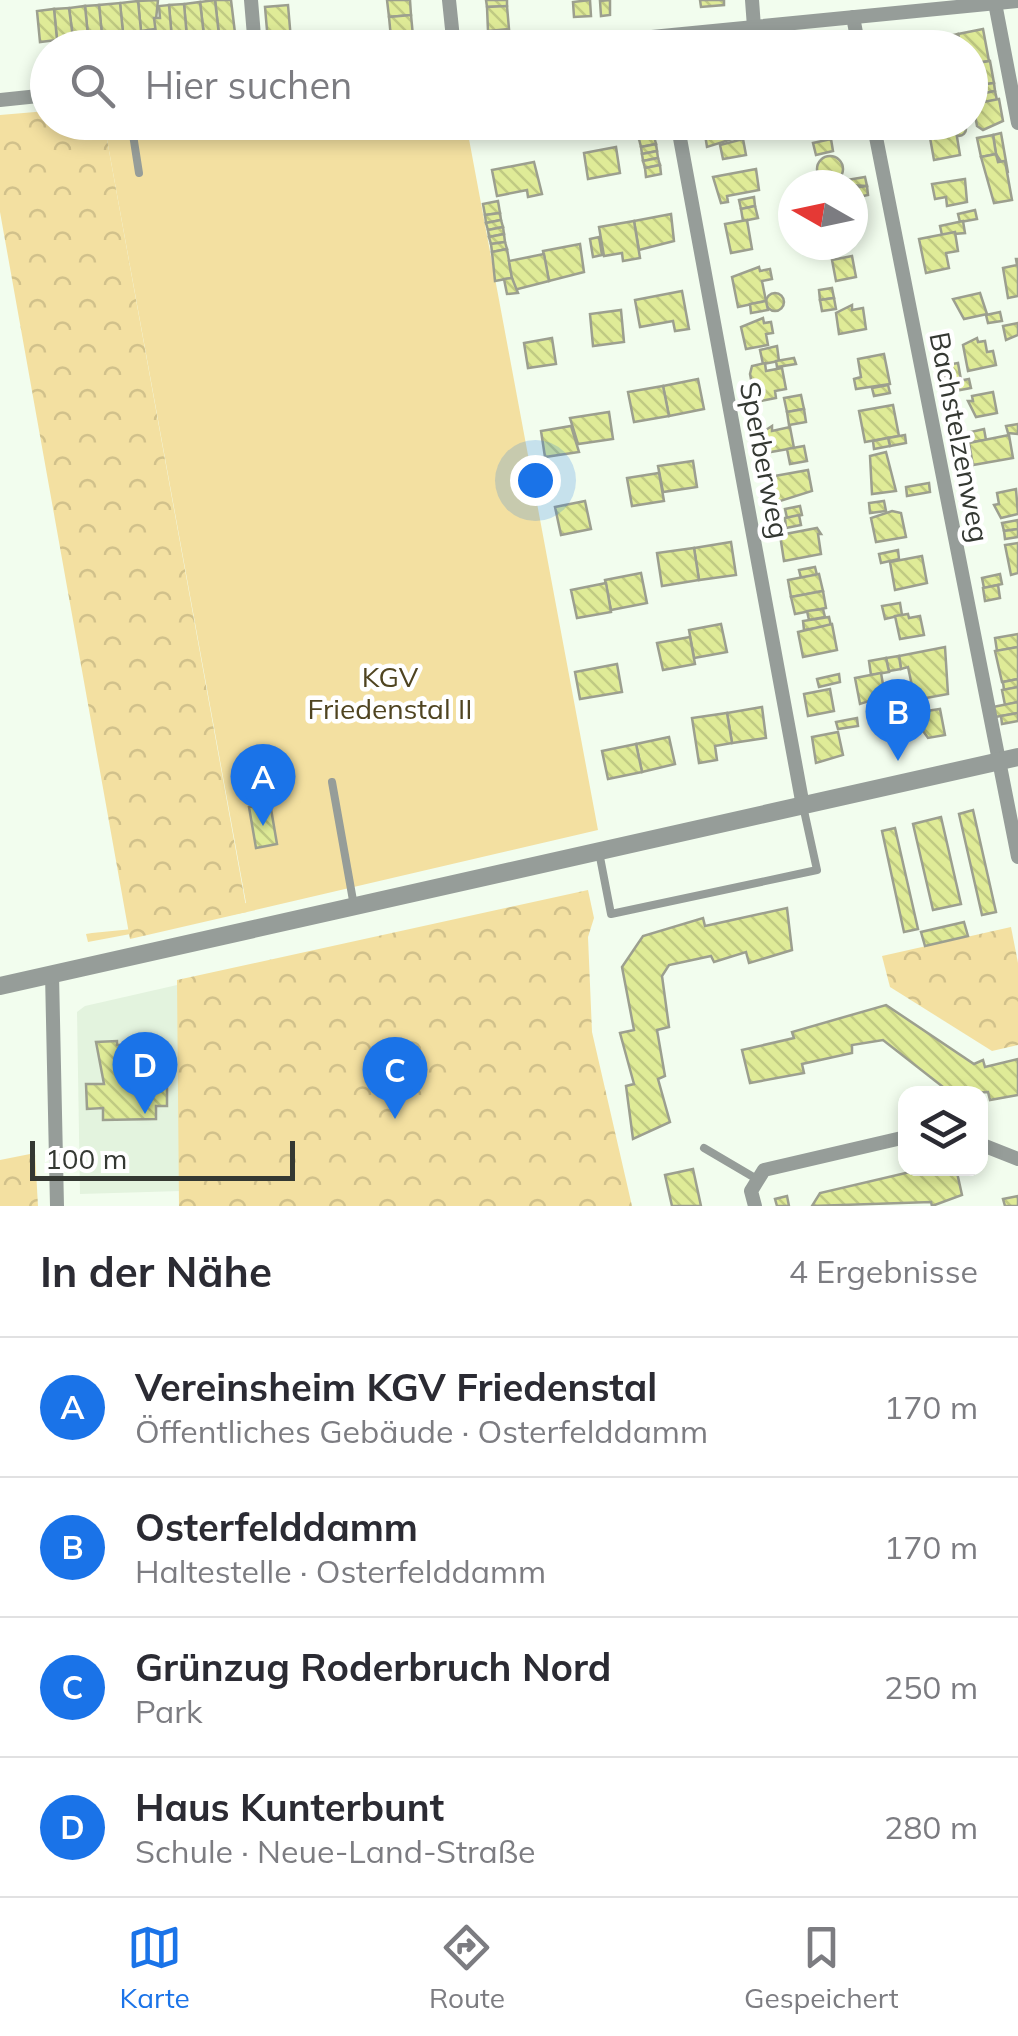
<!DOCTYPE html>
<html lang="de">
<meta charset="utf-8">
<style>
body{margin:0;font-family:Mulish,sans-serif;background:#f2f2f3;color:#2b2b33}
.controls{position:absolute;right:30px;bottom:30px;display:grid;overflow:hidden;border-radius:20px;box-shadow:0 5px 15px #0003}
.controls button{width:90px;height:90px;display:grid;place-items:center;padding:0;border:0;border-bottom:2px solid #e1e1e2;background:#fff;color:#2b2b33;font:50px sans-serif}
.compass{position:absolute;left:778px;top:170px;width:90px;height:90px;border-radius:50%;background:#fff;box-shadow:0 5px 15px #0003;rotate:279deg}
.scale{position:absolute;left:30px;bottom:25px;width:265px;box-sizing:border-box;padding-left:10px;border:5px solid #343832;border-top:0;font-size:28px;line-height:35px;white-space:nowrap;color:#343832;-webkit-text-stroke:8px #fff;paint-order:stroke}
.you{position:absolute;left:535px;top:480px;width:35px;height:35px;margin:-25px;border:8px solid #fff;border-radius:50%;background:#1a73e8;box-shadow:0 0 0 15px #1a73e833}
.badge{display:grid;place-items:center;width:65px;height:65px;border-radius:50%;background:#1a73e8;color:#fff;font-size:32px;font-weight:700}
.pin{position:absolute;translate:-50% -82px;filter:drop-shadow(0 2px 5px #0008)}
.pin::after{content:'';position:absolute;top:52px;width:35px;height:30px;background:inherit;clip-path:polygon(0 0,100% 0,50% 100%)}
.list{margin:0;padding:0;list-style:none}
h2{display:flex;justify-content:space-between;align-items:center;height:130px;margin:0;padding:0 40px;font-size:42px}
h2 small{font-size:32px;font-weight:400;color:#7c7c81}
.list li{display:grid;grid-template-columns:65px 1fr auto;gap:30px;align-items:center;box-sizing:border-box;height:140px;padding:0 40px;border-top:2px solid #e1e1e2}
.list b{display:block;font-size:38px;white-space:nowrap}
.list p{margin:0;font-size:32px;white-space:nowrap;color:#7c7c81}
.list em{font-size:32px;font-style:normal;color:#7c7c81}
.icon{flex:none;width:55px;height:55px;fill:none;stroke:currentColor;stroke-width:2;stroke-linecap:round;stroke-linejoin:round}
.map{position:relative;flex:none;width:1018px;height:1206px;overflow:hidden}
.search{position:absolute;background:#fff;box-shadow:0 5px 15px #0003;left:30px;right:30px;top:30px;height:110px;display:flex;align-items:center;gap:25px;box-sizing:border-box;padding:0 35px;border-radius:55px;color:#7c7c81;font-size:38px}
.sheet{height:690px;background:#fff}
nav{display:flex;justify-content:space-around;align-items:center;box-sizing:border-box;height:140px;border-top:2px solid #e1e1e2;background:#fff;font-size:28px;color:#7c7c81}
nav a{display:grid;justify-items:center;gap:5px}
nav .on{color:#1a73e8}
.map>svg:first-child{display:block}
</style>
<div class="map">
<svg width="1018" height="1206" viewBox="0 0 1018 1206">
<defs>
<pattern id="park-crowns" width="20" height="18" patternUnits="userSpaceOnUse" patternTransform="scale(2.5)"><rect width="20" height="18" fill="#f3e0a1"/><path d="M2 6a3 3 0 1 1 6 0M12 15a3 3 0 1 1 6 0" fill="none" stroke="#d1c18b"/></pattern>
<pattern id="building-back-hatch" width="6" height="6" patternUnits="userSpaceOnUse" patternTransform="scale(2.5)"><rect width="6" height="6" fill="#dfeb97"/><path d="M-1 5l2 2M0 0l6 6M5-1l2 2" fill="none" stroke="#c0ca83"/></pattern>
</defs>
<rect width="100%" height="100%" fill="#f2fdee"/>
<!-- built -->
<polygon fill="#e3f3de" points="199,980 215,1190 80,1194 77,1012 85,1006"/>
<!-- green -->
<polygon fill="#f3e0a1" points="104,123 466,123 598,830 247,912 88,942 86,934 92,933 143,928 246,903"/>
<!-- park -->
<g fill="url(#park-crowns)">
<polygon points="47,111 48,122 104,123 247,912 130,939 0,212 0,115"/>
<polygon points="588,890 594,918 588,937 592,1032 632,1206 179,1206 177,980"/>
<polygon points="1011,927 1018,963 1018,1045 992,1051 890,987 882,956"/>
<polygon points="35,1153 38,1206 0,1206 0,1160"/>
</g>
<!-- building -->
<g fill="url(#building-back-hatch)" stroke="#9c9f8f" stroke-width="2.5">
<polygon points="158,0 155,29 141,31 138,1"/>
<polygon points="215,0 231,0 235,33 219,35"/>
<polygon points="215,0 219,35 204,36 200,2"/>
<polygon points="387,0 410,0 411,15 389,17"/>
<polygon points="486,0 507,0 507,6 487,7"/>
<polygon points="590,0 591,16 574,17 573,2"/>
<polygon points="610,0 610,15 601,16 600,1"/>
<polygon points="700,0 724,0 724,5 701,7"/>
<polygon points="138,1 141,31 123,33 120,3"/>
<polygon points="200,2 204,36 187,38 184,4"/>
<polygon points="120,3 123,33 102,35 99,5"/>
<polygon points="184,4 187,38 172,40 169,5"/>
<polygon points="99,5 102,35 88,36 85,6"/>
<polygon points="169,5 172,40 157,41 154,18 160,18 159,6"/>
<polygon points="288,5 291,40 268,42 265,7"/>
<polygon points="85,6 88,36 73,38 69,8"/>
<polygon points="507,6 509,29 488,31 487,7"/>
<polygon points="69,8 73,38 57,40 54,9"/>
<polygon points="54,9 57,40 40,42 37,11"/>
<polygon points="411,15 413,36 391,38 389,17"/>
<polygon points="983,29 989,61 970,64 970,48 961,48 958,34"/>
<polygon points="958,34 961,48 952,48 949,36"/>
<polygon points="949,36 952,48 942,48 940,38"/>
<polygon points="940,38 942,48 919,48 918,42"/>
<polygon points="990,61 994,83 970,87 970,64"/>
<polygon points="994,83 995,91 980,94 979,85"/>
<polygon points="995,91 997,100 982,103 980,94"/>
<polygon points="999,99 1003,121 983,130 977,126 973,104"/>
<circle cx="959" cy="129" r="7"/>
<polygon points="466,122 487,122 483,123 484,132 468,135"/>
<polygon points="703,122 736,122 739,137 707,147"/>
<polygon points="795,122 820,122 821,124 797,129"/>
<polygon points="946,128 947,133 956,131 960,155 934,160 929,132"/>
<polygon points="653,129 654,136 639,139 638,132"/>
<polygon points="1001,133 1008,173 996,154 993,135"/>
<polygon points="993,135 996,154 981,157 977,138"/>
<polygon points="654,136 656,144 641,147 639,139"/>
<polygon points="743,139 746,155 723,159 720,145"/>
<polygon points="831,139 833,151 816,155 813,143"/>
<polygon points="656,144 657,151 642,154 641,147"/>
<polygon points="616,147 620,173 588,179 584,153"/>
<polygon points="657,151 658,158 643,161 642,154"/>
<polygon points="996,154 998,162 1005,161 1012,200 994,203 981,157"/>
<circle cx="830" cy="169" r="13"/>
<polygon points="658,158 660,165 645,168 643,161"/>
<polygon points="534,162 542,194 528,197 527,190 497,196 492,170"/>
<polygon points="660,165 661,174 646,177 645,168"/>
<polygon points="756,169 759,190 727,196 728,202 721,203 713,177"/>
<polygon points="865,177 867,186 848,185 847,180"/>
<polygon points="965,179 967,202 947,206 946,197 935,199 932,184"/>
<polygon points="867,186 868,195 853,198 853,188"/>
<polygon points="754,197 755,206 741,209 739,200"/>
<polygon points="498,201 500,213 485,215 483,204"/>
<polygon points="853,202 860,225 853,226"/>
<polygon points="755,206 758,218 743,221 741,209"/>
<polygon points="975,210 977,219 960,222 958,214"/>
<polygon points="500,213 501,220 486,223 485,215"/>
<polygon points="671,214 674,241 639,250 634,221"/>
<polygon points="501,220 503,227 488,230 486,223"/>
<polygon points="747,220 752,249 731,253 725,224"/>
<polygon points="634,221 640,258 623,261 622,253 604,256 599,227"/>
<polygon points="963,221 965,233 942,235 940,226"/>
<polygon points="503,227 504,234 489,237 488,230"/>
<polygon points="955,232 958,251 946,253 949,268 926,273 919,239"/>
<polygon points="504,234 505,242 491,244 489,237"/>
<polygon points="599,237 602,255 593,257 590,239"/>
<polygon points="505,242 507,249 492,252 491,244"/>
<polygon points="580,244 584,272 549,281 543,251"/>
<polygon points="507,249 512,278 495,281 492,252"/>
<polygon points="544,254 549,281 514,290 509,261"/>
<polygon points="852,256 856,277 836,281 832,260"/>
<polygon points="1016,259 1018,259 1018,296 1008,298 1003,268 1017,265"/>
<polygon points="759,267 760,271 770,269 772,279 762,281 766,301 738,307 732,277"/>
<polygon points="512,278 518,293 507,294 504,279"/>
<polygon points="832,288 834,298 820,300 819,290"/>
<polygon points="682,291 689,329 675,331 673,321 640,327 635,300"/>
<polygon points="980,293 987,314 964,319 953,299"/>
<circle cx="775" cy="302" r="9"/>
<polygon points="834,298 836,309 822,311 820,300"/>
<polygon points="766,301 768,310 751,313 750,304"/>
<polygon points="852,305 852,310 863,308 866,329 839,334 836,313"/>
<polygon points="621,310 624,342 593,346 590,314"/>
<polygon points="1000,312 1002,321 988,323 986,315"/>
<polygon points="763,318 764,323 771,322 773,333 766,334 768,345 746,349 741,327"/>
<polygon points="1018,323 1018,335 1006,340 1003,326"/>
<polygon points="552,338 556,364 528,368 524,343"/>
<polygon points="977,338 978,342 985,341 987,352 993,351 996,365 968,371 963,345"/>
<polygon points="777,346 779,361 763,364 760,350"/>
<polygon points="884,354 890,384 856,389 854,379 861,377 858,359"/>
<polygon points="794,358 796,364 777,367 776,361"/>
<polygon points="765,363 766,371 782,368 786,389 775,391 776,398 761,401 760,394 754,395 750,374 752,366"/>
<polygon points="958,363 961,380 945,379 942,366"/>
<polygon points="698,379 704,409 669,416 663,386"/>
<polygon points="969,379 971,388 955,391 953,382"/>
<polygon points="888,385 890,393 874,396 872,388"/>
<polygon points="663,386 669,416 634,422 628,392"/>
<polygon points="993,392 997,413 976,417 968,401 973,401 972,396"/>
<polygon points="801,395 804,409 787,412 784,398"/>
<polygon points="893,405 899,436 865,442 859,411"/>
<polygon points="804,409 806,422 789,425 787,412"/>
<polygon points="609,412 613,439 578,444 570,418"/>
<polygon points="1018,424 1018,434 1008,433 1006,426"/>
<polygon points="571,426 579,452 545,457 541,431"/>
<polygon points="772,426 772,431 790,427 794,448 765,453 761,433"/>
<polygon points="984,429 986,440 972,442 971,432"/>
<polygon points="905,435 906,443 890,446 888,438"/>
<polygon points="968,435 970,446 955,449 953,441"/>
<polygon points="1009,435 1013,458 973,465 969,443"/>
<polygon points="888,438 890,446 874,449 873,441"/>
<polygon points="804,446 807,461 790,464 787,449"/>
<polygon points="886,452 896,491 872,494 870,456"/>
<polygon points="693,461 697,487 663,492 658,466"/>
<polygon points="808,470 812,491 774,503 769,477"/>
<polygon points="659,473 664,501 632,506 627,478"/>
<polygon points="929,483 930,492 907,496 906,487"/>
<polygon points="1016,489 1018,514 1001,518 994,505 999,504 997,493"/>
<polygon points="585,501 591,529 561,535 555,507"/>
<polygon points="884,501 886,511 870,513 869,503"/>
<polygon points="800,506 802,515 787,518 785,509"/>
<polygon points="892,511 901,513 906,537 876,542 871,518"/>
<polygon points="799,515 801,525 786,528 785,518"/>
<polygon points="1018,520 1018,529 1004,531 1002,523"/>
<polygon points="817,528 821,534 818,534 821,554 784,561 780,535"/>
<polygon points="1018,529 1018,537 1005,539 1004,531"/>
<polygon points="731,542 736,575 699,580 694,548"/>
<polygon points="1018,543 1018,573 1011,575 1005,545"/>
<polygon points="694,548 699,580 662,586 657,553"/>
<polygon points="898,550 899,559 881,563 879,554"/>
<polygon points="922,556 927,583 895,590 890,562"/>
<polygon points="815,567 817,575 801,578 799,570"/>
<polygon points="641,573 647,603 611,610 605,580"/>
<polygon points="819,574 823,591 791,597 788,580"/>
<polygon points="1000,574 1002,584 984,588 982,578"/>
<polygon points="606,583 611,612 577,618 571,590"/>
<polygon points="998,585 1000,598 985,601 983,588"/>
<polygon points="823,591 826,608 795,614 791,597"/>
<polygon points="900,603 902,615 885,619 882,606"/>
<polygon points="823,609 825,617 809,620 807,611"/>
<polygon points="908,614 909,618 920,616 924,635 900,639 895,616"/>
<polygon points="829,617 831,626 804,630 803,621"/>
<polygon points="721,624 727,652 694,658 689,630"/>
<polygon points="832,624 837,650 803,657 798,632"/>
<polygon points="1018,634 1018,647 997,651 995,638"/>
<polygon points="690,637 695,664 663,670 657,643"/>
<polygon points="945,647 948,694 915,700 908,667 901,669 899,656"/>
<polygon points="1018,647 1018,679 1002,682 995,651"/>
<polygon points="899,656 901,669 889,671 886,658"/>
<polygon points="886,658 889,672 871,675 869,661"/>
<polygon points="617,664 622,692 580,699 575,672"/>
<polygon points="881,673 885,696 860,704 855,678"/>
<polygon points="839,674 840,682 819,687 817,679"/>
<polygon points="1018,679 1018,687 1004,690 1003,682"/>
<polygon points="1018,687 1018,702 1005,705 1002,690"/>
<polygon points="830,689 834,711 808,716 804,694"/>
<polygon points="1018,702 1018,713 995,717 993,707"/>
<polygon points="762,707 766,738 732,743 727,713"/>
<polygon points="940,709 945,735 928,738 921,728 910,730 907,714"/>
<polygon points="903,712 910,729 909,736 901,738 897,713"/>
<polygon points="727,713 732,743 715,746 717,760 699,763 692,718"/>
<polygon points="1018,713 1018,721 1002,724 1001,716"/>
<polygon points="857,718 858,726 838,729 836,722"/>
<polygon points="838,732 843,755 816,763 812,737"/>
<polygon points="669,737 675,764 642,772 636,744"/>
<polygon points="636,744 642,772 608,779 602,751"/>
<polygon points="270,803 277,844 256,848 249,807"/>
<polygon points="973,810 996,912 982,915 959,814"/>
<polygon points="941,817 961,904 933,910 913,824"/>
<polygon points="895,828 918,929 904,932 882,831"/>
<polygon points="787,908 792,950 749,963 746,952 714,962 711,956 669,965 662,976 669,1027 657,1030 665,1076 658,1079 670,1122 633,1139 626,1086 634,1084 620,1033 634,1030 622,967 643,936 703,918 705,926"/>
<polygon points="964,922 968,936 925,946 921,932"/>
<polygon points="886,1005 974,1064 983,1060 985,1067 1018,1059 1018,1095 990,1100 988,1092 952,1094 883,1040 852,1045 852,1053 802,1064 804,1073 750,1083 742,1050 794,1038 792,1032"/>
<polygon points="117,1041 117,1045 154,1044 154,1056 167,1056 167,1106 156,1106 156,1119 103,1120 103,1108 87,1109 86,1084 104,1084 96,1042"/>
<polygon points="927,1168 956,1168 962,1195 932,1206 931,1202 812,1206 820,1193"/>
<polygon points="693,1169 701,1206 672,1206 665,1175"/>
<polygon points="787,1196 789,1206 777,1206 775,1199"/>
<polygon points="1018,1196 1018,1206 1005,1206 1003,1199"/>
</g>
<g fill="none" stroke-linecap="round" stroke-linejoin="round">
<!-- service -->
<g stroke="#969d99" stroke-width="8">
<polyline points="131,122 139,173"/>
<polyline points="332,782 354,906"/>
<polyline points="599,852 611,914 817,870 803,806"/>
<polyline points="704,1148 755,1178"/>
</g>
<!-- minor -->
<g stroke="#969d99" stroke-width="14">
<polyline points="251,0 255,48"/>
<polyline points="449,0 454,48"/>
<polyline points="752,0 754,27"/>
<polyline points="995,3 1018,123"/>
<polyline points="853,17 859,48"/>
<polyline points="539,48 1018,1"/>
<polyline points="0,100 48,95"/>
<polyline points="677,122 803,806"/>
<polyline points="873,122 1018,857"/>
<polyline points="52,974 57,1206"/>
<polyline points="980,1144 1018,1159"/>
<polyline points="755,1206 751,1191 764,1170 906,1137"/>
</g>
<!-- tertiary -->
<polyline stroke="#969d99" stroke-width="18" points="0,986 1018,757"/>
</g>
<g text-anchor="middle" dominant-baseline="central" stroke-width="9" stroke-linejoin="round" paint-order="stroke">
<!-- street labels -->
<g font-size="28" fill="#343832" stroke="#fff">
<text transform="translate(960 437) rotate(79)">Bachstelzenweg</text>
<text transform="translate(765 460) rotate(79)">Sperberweg</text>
</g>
<!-- park labels -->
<g font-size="28" fill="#4f4420" stroke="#fff">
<text x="390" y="676">KGV<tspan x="390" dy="32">Friedenstal II</tspan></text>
</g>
</g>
</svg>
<div class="controls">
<button><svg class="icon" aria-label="layers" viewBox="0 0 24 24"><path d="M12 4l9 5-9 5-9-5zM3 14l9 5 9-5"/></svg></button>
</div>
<svg class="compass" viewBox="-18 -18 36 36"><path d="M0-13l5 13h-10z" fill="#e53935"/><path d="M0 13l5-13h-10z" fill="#7c7c81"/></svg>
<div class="scale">100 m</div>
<div class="you"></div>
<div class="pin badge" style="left:263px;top:826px">A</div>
<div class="pin badge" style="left:898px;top:761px">B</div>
<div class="pin badge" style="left:395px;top:1119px">C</div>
<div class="pin badge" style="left:145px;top:1114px">D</div>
<div class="search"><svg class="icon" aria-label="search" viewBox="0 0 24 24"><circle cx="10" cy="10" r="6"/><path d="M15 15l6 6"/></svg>Hier suchen</div>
</div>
<section class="sheet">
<h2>In der Nähe<small>4 Ergebnisse</small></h2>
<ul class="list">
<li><span class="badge">A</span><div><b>Vereinsheim KGV Friedenstal</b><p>Öffentliches Gebäude · Osterfelddamm</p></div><em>170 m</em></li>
<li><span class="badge">B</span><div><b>Osterfelddamm</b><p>Haltestelle · Osterfelddamm</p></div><em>170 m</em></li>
<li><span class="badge">C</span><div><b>Grünzug Roderbruch Nord</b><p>Park</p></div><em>250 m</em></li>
<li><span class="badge">D</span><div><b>Haus Kunterbunt</b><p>Schule · Neue-Land-Straße</p></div><em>280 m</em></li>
</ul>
</section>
<nav>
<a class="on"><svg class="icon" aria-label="map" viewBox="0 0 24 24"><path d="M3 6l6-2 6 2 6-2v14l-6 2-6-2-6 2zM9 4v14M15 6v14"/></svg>Karte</a>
<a><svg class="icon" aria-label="directions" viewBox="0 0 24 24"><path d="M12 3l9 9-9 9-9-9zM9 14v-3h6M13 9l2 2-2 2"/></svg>Route</a>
<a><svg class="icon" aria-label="saved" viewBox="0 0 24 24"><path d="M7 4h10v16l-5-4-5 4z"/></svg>Gespeichert</a>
</nav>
